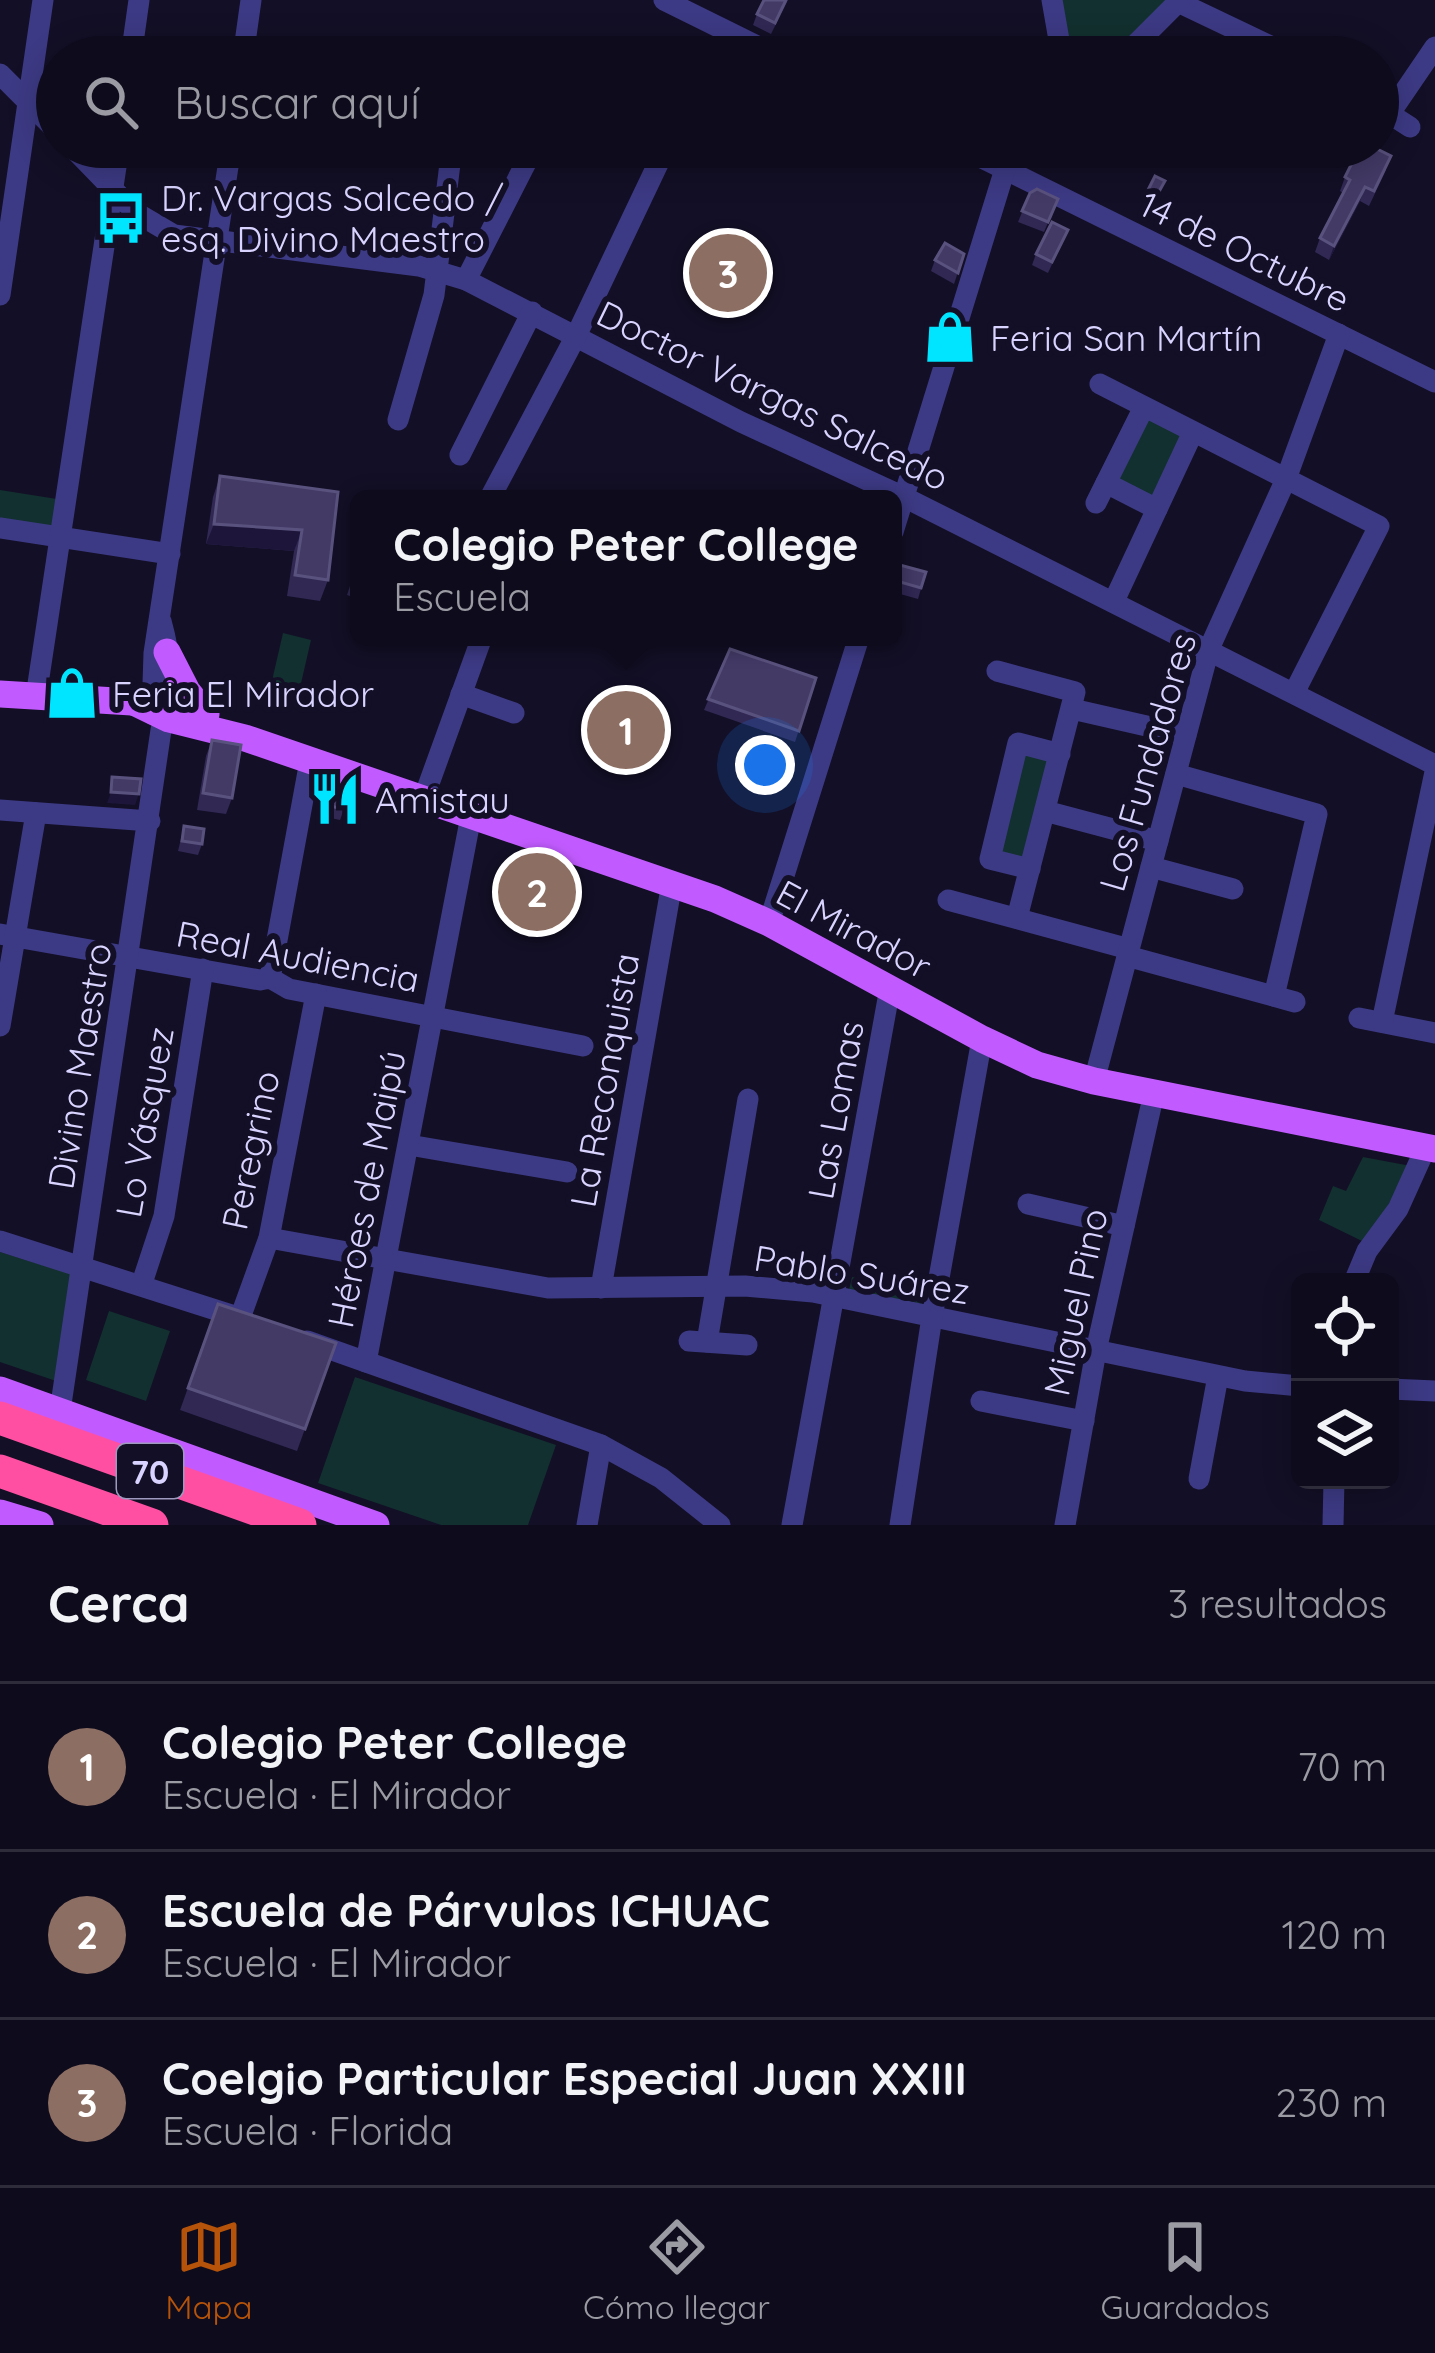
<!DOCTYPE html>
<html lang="es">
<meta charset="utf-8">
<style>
body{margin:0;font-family:Quicksand,sans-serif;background:#1c1929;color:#f1f3f6}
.controls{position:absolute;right:36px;bottom:36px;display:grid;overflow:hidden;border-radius:18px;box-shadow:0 6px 30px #0003}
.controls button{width:108px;height:108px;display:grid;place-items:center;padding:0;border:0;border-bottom:3px solid #2e2b3b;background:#0e0b1c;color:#f1f3f6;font:60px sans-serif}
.you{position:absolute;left:765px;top:765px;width:42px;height:42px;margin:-30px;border:9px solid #fff;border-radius:50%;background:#1a73e8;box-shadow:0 0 0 18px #1a73e833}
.badge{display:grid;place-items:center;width:78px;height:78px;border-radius:50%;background:#b45309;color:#fff;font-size:39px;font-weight:700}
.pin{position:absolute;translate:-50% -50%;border:6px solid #fff;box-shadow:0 3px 12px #0006}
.popup{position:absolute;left:350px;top:490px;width:552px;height:156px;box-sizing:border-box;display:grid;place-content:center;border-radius:18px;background:#0e0b1c;filter:drop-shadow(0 3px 9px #0005);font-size:39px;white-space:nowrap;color:#9b9ba3}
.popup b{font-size:45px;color:#f1f3f6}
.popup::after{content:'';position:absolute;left:50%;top:100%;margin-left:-24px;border:24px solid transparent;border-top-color:#0e0b1c}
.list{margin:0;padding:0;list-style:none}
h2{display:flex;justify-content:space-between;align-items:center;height:156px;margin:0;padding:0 48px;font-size:51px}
h2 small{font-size:39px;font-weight:400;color:#9b9ba3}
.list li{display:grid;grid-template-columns:78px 1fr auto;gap:36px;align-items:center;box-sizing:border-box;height:168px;padding:0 48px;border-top:3px solid #2e2b3b}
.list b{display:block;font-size:45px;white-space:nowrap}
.list p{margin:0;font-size:39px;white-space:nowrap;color:#9b9ba3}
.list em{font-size:39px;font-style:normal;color:#9b9ba3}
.icon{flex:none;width:66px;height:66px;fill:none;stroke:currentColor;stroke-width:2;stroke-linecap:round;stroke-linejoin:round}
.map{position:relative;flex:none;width:1435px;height:1525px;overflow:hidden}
.search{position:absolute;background:#0e0b1c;box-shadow:0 6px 30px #0003;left:36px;right:36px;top:36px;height:132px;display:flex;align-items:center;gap:30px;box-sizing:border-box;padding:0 42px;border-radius:66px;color:#9b9ba3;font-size:45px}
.sheet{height:660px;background:#0e0b1c}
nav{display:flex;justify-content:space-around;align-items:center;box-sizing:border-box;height:168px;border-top:3px solid #2e2b3b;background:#0e0b1c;font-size:33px;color:#9b9ba3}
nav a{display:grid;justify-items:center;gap:6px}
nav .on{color:#b45309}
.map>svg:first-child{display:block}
</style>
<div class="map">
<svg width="1435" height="1525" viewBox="0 0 1435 1525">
<rect width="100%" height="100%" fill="#130f26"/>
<!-- green -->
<g fill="#12302f">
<polygon points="1058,0 1166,0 1157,13 1106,57 1071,57"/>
<polygon points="1147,417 1185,436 1153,504 1111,483"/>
<polygon points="0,490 57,499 54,527 0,520"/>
<polygon points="283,633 311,640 299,692 271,685"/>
<polygon points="1019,744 1059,755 1029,868 991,858"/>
<polygon points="1363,1157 1411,1166 1366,1243 1319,1220 1333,1186 1346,1191"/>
<polygon points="0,1252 71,1274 56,1381 0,1362"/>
<polygon points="852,1277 925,1290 922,1304 849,1290"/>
<polygon points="109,1311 170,1331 146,1401 86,1380"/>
<polygon points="355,1377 556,1445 528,1525 441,1525 318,1483"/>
</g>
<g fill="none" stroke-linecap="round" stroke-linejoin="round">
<!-- minor -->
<g stroke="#3d3a85" stroke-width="21">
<polyline points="664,0 779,57"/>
<polyline points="1052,0 1062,57"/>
<polyline points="1178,2 1293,57"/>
<polyline points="131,57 139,0"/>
<polyline points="243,57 251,0"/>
<polyline points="1123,57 1180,0"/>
<polyline points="0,74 57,131"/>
<polyline points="1379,107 1410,127"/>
<polyline points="1390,113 1435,47"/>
<polyline points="72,147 135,212 174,235 419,266 466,280 741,422 904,497 1435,765"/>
<polyline points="960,147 1435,382"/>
<polyline points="466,280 534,147"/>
<polyline points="0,295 43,0"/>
<polyline points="1100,384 1379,526 1294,693"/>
<polyline points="398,420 434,295 452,147"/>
<polyline points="460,455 532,312"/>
<polyline points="1106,483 1157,509"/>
<polyline points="490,498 577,334 666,147"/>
<polyline points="1096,503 1144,407"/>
<polyline points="0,528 170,554"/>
<polyline points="893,532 1005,169 1019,147"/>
<polyline points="1114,601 1193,432"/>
<polyline points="997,671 1075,692 1017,918"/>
<polyline points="461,694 514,713"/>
<polyline points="36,697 119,147"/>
<polyline points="1072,709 1186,735"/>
<polyline points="152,714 154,653 231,147"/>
<polyline points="1176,774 1317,814 1274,996"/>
<polyline points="423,800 482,637"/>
<polyline points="0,810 150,821"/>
<polyline points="1045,811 1158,841"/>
<polyline points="1151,867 1233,889"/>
<polyline points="1030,869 990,859 1018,743 1060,754"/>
<polyline points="948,900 1129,949"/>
<polyline points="769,923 859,637"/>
<polyline points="0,934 260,980 270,978 289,989 583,1046"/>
<polyline points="1127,956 1295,1002"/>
<polyline points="270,978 310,761"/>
<polyline points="1359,1018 1435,1033"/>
<polyline points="1382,1022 1435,772"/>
<polyline points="0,1026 36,813"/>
<polyline points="1094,1081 1209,649 1286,479 1339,334"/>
<polyline points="409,1145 567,1172"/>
<polyline points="1028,1204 1124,1226"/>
<polyline points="269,1238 548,1288 745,1286 813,1292 1245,1381 1300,1386"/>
<polyline points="0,1241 244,1319"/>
<polyline points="1354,1282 1367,1251 1398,1209 1426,1147"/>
<polyline points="142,1283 164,1216 203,969"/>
<polyline points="601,1288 672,883"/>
<polyline points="240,1318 269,1238 316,994"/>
<polyline points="307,1341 601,1445 661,1478 720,1525"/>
<polyline points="689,1341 747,1345"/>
<polyline points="707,1342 748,1099"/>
<polyline points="366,1362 471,816"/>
<polyline points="1390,1389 1435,1391"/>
<polyline points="981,1401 1084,1421"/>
<path d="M 60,1411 L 161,730 C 179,705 169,650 161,621"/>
<polyline points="1199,1479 1218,1376"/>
<polyline points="587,1525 601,1445"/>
<polyline points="792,1525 890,988"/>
<polyline points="900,1525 932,1317 982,1039"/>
<polyline points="1065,1525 1096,1351 1154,1093"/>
<polyline points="1333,1525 1334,1480"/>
</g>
<!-- major -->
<g stroke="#c25bff" stroke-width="27">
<polyline points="167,652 187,691 206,714"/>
<polyline points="0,694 132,702 148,700"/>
<polyline points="134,702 169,719 245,738 715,899 769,923 982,1039 1037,1065 1094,1081 1435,1149"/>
<polyline points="0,1390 376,1525"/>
<polyline points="0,1513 40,1525"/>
</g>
<!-- highway -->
<g stroke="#ff4fa3" stroke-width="33">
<polyline points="0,1418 300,1525"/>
<polyline points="0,1471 152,1525"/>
</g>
</g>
<!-- wall -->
<g fill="#312854">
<polygon points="788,0 771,34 753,25 757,14"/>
<polygon points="819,147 846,147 837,165 816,155"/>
<polygon points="1386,170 1369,206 1360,201 1329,260 1315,252 1320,238 1343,193 1340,191 1345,177"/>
<polygon points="1155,176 1165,181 1154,203 1145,198"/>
<polygon points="1030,193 1058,199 1044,232 1018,222"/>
<polygon points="1068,230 1048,273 1032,265 1036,254"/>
<polygon points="964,254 954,284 931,271 935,260"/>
<polygon points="220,476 338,492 328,580 320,601 287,596 294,551 206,544 213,497"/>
<polygon points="359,559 359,599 347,595"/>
<polygon points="926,572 918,599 893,592 893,573"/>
<polygon points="730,649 816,678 795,742 704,710"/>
<polygon points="212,740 232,798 226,814 197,810 206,756"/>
<polygon points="324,788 344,809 340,820 316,815"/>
<polygon points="184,826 202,844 198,855 178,851"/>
<polygon points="218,1304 336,1343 297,1451 180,1410"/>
</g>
<!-- shaded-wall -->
<g fill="#1d163a">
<polygon points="1365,187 1360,201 1329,260 1334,246"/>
<polygon points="214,524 302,530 294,551 206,544"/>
<polygon points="111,792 139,794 135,805 107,803"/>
</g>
<!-- building -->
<g fill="#433a66" stroke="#5a527e" stroke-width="3">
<polygon points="764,0 786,0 775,23 757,14"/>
<polygon points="754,49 771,57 750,57"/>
<polygon points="1360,147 1373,147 1391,156 1374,191 1365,187 1334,246 1320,238 1350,180 1345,177"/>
<polygon points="1155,176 1165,181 1156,197 1147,192"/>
<polygon points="1037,189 1058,199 1048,222 1022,211 1030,193"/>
<polygon points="1052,222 1068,230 1052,262 1036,254"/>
<polygon points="945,243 964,254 958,273 935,260"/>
<polygon points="220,476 338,492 328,580 295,575 302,530 214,524"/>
<polygon points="359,560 359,582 352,580"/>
<polygon points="896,564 926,572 921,588 893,580"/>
<polygon points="730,649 816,678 799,731 708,699"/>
<polygon points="212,740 241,745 232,798 203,793"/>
<polygon points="112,777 141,779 139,794 111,792"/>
<polygon points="331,784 348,787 344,809 320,804 324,788"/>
<polygon points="184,826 204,829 202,844 182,841"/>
<polygon points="218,1304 336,1343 305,1429 188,1388"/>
</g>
<!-- icons -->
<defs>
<g id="bus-bare" transform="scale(4.14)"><path d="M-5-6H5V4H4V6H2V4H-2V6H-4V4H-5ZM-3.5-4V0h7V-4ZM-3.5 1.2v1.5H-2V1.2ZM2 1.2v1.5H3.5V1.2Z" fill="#00e5ff" stroke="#130f26" stroke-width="2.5" paint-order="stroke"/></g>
<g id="shop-bare" transform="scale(4.14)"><path d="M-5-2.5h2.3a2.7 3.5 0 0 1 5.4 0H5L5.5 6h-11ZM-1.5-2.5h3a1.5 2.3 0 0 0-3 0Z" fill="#00e5ff" stroke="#130f26" stroke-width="2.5" paint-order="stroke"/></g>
<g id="restaurant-bare" transform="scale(4.14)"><path d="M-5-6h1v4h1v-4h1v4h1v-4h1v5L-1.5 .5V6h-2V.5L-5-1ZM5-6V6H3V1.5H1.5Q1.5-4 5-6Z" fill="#00e5ff" stroke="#130f26" stroke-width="2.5" paint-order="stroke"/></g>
</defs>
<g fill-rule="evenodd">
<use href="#bus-bare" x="121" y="218"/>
<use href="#shop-bare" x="950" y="337"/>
<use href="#shop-bare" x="72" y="693"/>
<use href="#restaurant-bare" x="335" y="799"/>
</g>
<g text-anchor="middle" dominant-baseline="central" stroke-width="12" stroke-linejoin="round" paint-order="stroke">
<!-- shield labels -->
<rect fill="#130f26" stroke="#9e99be" stroke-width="3" x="117" y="1444" width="66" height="54" rx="9"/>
<g font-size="33" font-weight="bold" fill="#d9d4ff">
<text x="150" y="1471">70</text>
</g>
<!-- poi labels -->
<g font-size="36" fill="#d9d4ff" stroke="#130f26" text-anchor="start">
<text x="161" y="197">Dr. Vargas Salcedo /<tspan x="161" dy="41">esq. Divino Maestro</tspan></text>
<text x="990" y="337">Feria San Martín</text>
<text x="112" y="693">Feria El Mirador</text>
<text x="375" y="799">Amistau</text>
</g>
<!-- street labels -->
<g font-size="36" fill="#d9d4ff" stroke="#130f26">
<text transform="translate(1245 251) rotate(26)">14 de Octubre</text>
<text transform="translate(773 395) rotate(26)">Doctor Vargas Salcedo</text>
<text transform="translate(1147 762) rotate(-74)">Los Fundadores</text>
<text transform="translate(854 929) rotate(28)">El Mirador</text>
<text transform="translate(298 956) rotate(11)">Real Audiencia</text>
<text transform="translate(79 1066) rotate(-81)">Divino Maestro</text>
<text transform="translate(604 1080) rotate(-80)">La Reconquista</text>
<text transform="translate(835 1110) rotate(-80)">Las Lomas</text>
<text transform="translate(144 1122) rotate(-80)">Lo Vásquez</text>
<text transform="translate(250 1150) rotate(-78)">Peregrino</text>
<text transform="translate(366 1189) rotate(-79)">Héroes de Maipú</text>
<text transform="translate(862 1274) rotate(9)">Pablo Suárez</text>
<text transform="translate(1075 1302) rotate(-78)">Miguel Pino</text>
</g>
</g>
</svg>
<div class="controls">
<button><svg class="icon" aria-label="locate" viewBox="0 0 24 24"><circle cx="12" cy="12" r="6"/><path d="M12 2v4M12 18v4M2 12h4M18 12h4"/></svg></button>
<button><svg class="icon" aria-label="layers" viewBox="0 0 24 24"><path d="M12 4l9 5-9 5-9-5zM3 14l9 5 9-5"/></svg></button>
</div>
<div class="you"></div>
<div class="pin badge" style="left:626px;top:730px;background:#8d6e63">1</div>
<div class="popup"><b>Colegio Peter College</b>Escuela</div>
<div class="pin badge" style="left:537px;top:892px;background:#8d6e63">2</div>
<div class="pin badge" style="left:728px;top:273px;background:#8d6e63">3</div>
<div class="search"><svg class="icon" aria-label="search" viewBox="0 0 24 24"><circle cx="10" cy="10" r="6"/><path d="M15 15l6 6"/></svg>Buscar aquí</div>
</div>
<section class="sheet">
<h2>Cerca<small>3 resultados</small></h2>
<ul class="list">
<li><span class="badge" style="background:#8d6e63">1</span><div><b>Colegio Peter College</b><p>Escuela · El Mirador</p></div><em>70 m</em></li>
<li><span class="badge" style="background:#8d6e63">2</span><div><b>Escuela de Párvulos ICHUAC</b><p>Escuela · El Mirador</p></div><em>120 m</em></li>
<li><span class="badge" style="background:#8d6e63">3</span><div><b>Coelgio Particular Especial Juan XXIII</b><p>Escuela · Florida</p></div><em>230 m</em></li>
</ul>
</section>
<nav>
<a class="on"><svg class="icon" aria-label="map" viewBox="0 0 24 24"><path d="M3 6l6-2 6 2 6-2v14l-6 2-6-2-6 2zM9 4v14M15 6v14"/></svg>Mapa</a>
<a><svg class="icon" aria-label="directions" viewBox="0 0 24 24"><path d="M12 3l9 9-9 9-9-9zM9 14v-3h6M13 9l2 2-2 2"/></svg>Cómo llegar</a>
<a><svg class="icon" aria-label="saved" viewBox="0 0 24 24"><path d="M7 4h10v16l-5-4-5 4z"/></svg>Guardados</a>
</nav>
